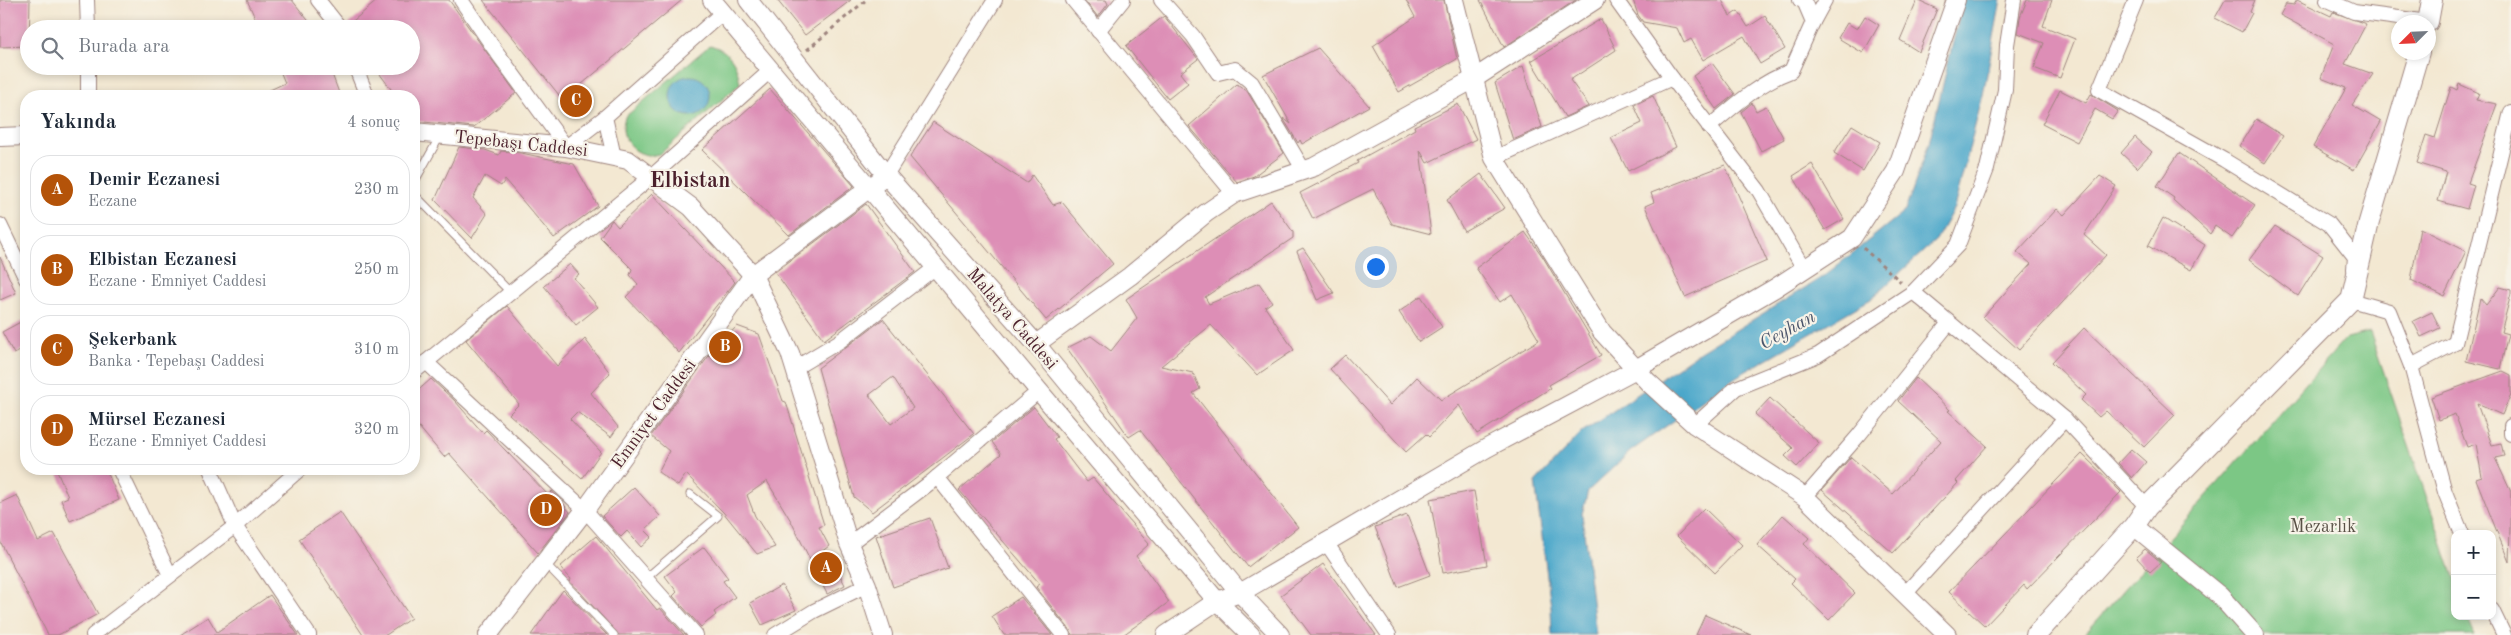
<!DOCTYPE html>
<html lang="tr">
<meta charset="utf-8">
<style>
body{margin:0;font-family:"Old Standard TT",serif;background:#f6f6f7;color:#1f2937}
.controls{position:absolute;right:15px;bottom:15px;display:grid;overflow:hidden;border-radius:10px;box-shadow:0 2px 8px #0003}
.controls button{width:45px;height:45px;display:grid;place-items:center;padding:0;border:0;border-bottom:1px solid #e0e1e3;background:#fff;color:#1f2937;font:25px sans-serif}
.compass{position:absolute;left:2391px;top:15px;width:45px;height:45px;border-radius:50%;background:#fff;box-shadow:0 2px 8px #0003;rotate:246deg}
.you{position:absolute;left:1375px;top:266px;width:18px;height:18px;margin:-12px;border:4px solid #fff;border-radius:50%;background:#1a73e8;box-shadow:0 0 0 8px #1a73e833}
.badge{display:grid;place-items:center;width:32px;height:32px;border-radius:50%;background:#b45309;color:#fff;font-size:16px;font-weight:700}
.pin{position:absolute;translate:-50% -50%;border:2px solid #fff;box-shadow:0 1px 5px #0006}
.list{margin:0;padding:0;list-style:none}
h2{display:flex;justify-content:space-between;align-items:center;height:65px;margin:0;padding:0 20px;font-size:21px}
h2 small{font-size:16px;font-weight:400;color:#747a83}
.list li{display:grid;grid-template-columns:32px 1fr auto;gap:15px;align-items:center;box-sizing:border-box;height:70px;margin:0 10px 10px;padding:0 10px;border:1px solid #e0e1e3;border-radius:20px}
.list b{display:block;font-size:19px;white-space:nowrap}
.list p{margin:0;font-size:16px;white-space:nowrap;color:#747a83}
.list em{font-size:16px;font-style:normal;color:#747a83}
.icon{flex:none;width:28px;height:28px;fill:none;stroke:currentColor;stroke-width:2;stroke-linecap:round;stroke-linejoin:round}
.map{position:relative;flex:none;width:2511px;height:635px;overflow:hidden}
.search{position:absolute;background:#fff;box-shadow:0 2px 8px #0003;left:20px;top:20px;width:400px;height:55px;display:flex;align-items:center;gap:12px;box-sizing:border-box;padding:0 18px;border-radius:28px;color:#747a83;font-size:19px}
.panel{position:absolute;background:#fff;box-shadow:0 2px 8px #0003;left:20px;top:90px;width:400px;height:385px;border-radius:20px}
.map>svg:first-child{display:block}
</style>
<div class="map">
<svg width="2511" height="635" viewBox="0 0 2511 635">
<rect width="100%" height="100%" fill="#f7f3e8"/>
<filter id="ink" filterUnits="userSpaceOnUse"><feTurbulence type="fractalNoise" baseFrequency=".02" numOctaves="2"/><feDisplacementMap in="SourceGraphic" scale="10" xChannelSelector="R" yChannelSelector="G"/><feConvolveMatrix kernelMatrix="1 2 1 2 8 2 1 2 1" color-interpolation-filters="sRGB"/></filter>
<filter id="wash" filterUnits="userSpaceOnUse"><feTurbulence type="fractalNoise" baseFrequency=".0096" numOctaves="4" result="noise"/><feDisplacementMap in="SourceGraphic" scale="20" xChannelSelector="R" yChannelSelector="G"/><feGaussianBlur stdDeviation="1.12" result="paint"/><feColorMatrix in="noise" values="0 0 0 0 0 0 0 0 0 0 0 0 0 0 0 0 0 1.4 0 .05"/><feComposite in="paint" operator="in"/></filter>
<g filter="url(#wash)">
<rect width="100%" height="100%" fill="#f3e8d2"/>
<!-- green -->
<g fill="#7bc785" stroke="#627358">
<path d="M 710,45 C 731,51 737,64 740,84 L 661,153 C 645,161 624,147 623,129 C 623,125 624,120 625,117 Z"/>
<polygon points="2370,332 2455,580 2455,616 2467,616 2475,635 2084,635 2346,338"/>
</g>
<!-- water -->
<g fill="#4ca7ca" stroke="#4b637a">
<polygon points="1963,0 2001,0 1983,95 1954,208 1936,240 1871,299 1736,377 1631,451 1588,491 1582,514 1596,635 1552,635 1551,607 1535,482 1582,432 1700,352 1824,276 1905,211 1929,143"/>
<circle cx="690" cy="96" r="20"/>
</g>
<g id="blocks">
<!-- building -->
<g fill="#dd8eb6" fill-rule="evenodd">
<polygon points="0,0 30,0 29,46 0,47"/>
<polygon points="247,0 292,0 315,29 260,29"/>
<polygon points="378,0 449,0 516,93 474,127 414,121 414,96 396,96 374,66 411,66 411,29 350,29 348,25"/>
<polygon points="483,0 682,0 563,100"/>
<polygon points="777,0 851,0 805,35"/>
<polygon points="1084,0 1106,0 1108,4 1098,17"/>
<polygon points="1406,0 1444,0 1457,59 1399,92 1373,46 1415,17"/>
<polygon points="1480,0 1576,0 1504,47"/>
<polygon points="1633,0 1722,0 1730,16 1738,11 1748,27 1765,16 1785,49 1760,64 1744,36 1703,60 1691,39 1684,43 1677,28 1643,22 1638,15"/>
<polygon points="1917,0 1937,9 1919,52 1900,40"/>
<polygon points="2027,0 2052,0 2043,26 2075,39 2060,78 2034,68 2044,43 2018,33 2020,17"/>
<polygon points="2225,0 2255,0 2250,12 2252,13 2242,32 2215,18"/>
<polygon points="2297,0 2331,16 2333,12 2366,24 2345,64 2373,74 2352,105 2381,122 2354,170 2313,147 2346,88 2321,78 2334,44 2280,15 2286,4 2294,5"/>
<polygon points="1164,16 1198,59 1180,73 1188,83 1168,99 1126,46"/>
<polygon points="1865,16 1879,25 1863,53 1838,38 1847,23 1857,29"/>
<polygon points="1601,19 1616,50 1570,80 1589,106 1565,117 1531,61"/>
<polygon points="1318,48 1369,106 1302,144 1300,140 1298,143 1283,118 1291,124 1263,75"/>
<polygon points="1712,63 1735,94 1716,109 1693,76"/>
<polygon points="278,66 329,66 339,93 331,96 257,96 285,83"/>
<polygon points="1523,66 1542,127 1513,140 1495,83"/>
<polygon points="1237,84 1247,91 1284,153 1254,176 1237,182 1189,126"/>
<polygon points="2459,84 2479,93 2476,100 2497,104 2468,183 2474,185 2467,209 2438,201 2446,172 2417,163 2426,135 2435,138 2451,87 2457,90"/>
<polygon points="770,89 854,186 789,235 702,150"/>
<polygon points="2060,90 2086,103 2091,94 2118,111 2112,119 2095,109 2077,142 2042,124"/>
<polygon points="1653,96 1676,147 1628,171 1611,138 1642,123 1634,105"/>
<polygon points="1752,103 1756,111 1766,106 1784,139 1761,151 1741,112"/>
<polygon points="1458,104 1476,139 1427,163 1420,150 1431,234 1392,224 1373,189 1313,219 1300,193 1358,163 1357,161 1415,129 1414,126"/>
<polygon points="2256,119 2283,136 2265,163 2239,146"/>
<polygon points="933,122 1027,183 1032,175 1053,205 1062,202 1113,264 1046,320 910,157"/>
<polygon points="1852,125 1880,142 1863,171 1834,153"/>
<polygon points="2135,137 2152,152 2137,168 2121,153"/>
<polygon points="459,147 485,150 499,155 501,151 521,153 574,164 598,206 554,238 505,180 501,186 485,176 473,198 487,214 472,238 435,200"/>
<polygon points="2179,153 2255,205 2232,238 2215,226 2210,234 2173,200 2174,198 2157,186"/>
<polygon points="1812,164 1844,219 1825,230 1793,176"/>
<polygon points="1725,165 1767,261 1685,297 1645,206 1654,202 1651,193"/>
<polygon points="1481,174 1505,208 1464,231 1447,200"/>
<polygon points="2100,176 2116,186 2084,235 2106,255 2019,350 1983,317 2031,264 2017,252 2057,209 2064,215"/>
<polygon points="652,194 735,282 679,353 626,297 638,284 630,275 632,269 600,237 612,220 618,227"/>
<polygon points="1271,201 1293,232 1293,238 1205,297 1209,304 1259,283 1272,302 1265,307 1294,350 1257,375 1211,325 1161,366 1193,373 1200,389 1193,393 1298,527 1248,567 1140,430 1129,437 1067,348 1091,336 1111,351 1137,318 1126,299"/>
<polygon points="866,204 915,272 824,340 775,272"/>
<polygon points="2163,218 2205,245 2191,270 2148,246"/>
<polygon points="2275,226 2323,256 2298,296 2249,260"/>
<polygon points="2420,228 2466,251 2444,296 2411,280"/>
<polygon points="1525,232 1543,257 1601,355 1549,385 1551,388 1477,434 1459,405 1429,437 1426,434 1406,452 1330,369 1345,355 1390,405 1417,377 1441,400 1539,340 1512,294 1500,302 1476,268"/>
<polygon points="1303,248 1334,293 1317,300 1297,251"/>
<polygon points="0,257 16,293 0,300"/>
<polygon points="570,264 579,274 574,278 598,307 576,325 544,286"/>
<polygon points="2500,287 2511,290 2511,294 2501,332 2508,334 2500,369 2466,361 2480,298 2486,305"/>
<polygon points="1421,296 1442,327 1419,342 1399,312"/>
<polygon points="507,306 557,366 585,339 610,373 591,393 618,427 611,437 577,412 570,419 601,452 582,479 509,414 519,404 466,340"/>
<polygon points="2432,312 2440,328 2421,337 2413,321"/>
<polygon points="26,319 26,348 14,354 2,332"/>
<path d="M 883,319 L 974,434 L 872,512 L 854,497 L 818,368 ZM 893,377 L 913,408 L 891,424 L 869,395 Z"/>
<polygon points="737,326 759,334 783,401 786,402 824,525 819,527 829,546 812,559 829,553 845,585 827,594 791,521 767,481 747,495 755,516 775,547 757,554 723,512 686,474 678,486 658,472 669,451 651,436 708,357"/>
<polygon points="2084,328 2175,415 2144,447 2106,411 2099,417 2081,400 2086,395 2052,362"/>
<polygon points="2503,371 2511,375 2511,394 2502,415 2477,404 2492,445 2501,443 2504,456 2495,458 2511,492 2509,562 2476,479 2482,477 2476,444 2467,447 2455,414 2439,420 2431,397"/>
<polygon points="1916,378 1950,410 1948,411 1987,446 1956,481 1958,483 1893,553 1822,490 1851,457 1893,494 1941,441 1898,401"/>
<polygon points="431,379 455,401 483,433 486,430 548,495 552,491 570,512 538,553 449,453 444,457 414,421 414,394"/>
<polygon points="1770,398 1819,443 1797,467 1785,456 1793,448 1755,414"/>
<polygon points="1034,407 1057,437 1054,439 1087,482 1093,478 1149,544 1136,556 1169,602 1123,635 1072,635 1070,630 1036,587 1040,584 959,490 1001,454 992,442"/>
<polygon points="2131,449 2146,462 2132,478 2118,463"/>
<polygon points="2082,454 2121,492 2027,589 2024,585 1985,626 1949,592"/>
<polygon points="56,469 106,469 119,500 70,521 61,500 68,497"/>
<polygon points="634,487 660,516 645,530 652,537 641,547 627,531 621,537 602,516"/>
<polygon points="1474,491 1487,565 1443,573 1430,499"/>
<polygon points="17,495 38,541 54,533 98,614 58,635 48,635 0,541 0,503"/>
<polygon points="1704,508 1742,545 1715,573 1677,536"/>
<polygon points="340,512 411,618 386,635 363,635 299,539"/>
<polygon points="1407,515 1430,575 1398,587 1375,527"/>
<polygon points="1783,515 1809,538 1804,544 1855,593 1829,620 1791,583 1795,579 1757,545"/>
<polygon points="930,518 948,568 893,587 876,536"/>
<polygon points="596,536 657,610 660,608 684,635 619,635 570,581 571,579 560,567"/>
<polygon points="704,547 728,578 723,581 735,597 714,612 716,615 701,627 673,596 677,592 665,576"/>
<polygon points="2145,549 2161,562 2150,572 2136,557"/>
<polygon points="1323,564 1376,635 1311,635 1281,595"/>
<polygon points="782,585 796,610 762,625 750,603"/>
<polygon points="563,590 607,635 531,635"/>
<polygon points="270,595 298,635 180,635 208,617 217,632"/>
<polygon points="1021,597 1052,635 1004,635 992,616"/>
<polygon points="1705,615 1751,635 1696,635"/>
</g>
</g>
</g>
<g filter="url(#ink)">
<use href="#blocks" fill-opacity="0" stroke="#9e847e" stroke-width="1"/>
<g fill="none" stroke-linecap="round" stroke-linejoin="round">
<!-- service casing -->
<g stroke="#9e847e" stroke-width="9">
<g id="service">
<polyline points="440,136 415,181 415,195 510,292"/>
<polyline points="545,563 614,635"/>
<polyline points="645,579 718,516 690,494"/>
</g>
</g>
<!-- minor casing -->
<g stroke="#9e847e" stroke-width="16">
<g id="minor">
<polyline points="87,0 88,29"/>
<polyline points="318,0 341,29"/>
<polyline points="461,0 493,47 566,147 605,117"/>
<polyline points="1073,0 1234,194"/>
<polyline points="1161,0 1193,36 1218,73 1235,69 1252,83 1303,169"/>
<polyline points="1616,0 1672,78 1759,191 1804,269"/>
<polyline points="2136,0 2099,90 2224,160 2329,224 2355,257 2354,269"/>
<polyline points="2327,0 2354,12 2428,22"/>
<polyline points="1813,22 1825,0"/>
<polyline points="1098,31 1123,0"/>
<polyline points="88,66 88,96"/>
<polyline points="355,66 367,96"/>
<path d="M 1709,127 C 1734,106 1760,82 1791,71 L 1813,22 L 1804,1 L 1800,0"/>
<polyline points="614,157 605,117 722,13"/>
<polyline points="1494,158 1672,78"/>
<polyline points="886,175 995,0"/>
<polyline points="0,225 26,279"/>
<polyline points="1913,292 2065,419 2147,507"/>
<polyline points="2352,293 2351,300 2389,311 2411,366 2445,492 2462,534"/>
<polyline points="426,362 585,510 696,635"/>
<polyline points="2411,366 2455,343 2511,112"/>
<polyline points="795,368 840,341 936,267"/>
<polyline points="414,372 651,177 770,71"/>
<polyline points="1695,425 1736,388 1818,355 1913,292 1958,245 1987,169 2005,90 2007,45 2014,0"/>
<polyline points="2511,426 2511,434"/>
<polyline points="119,469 170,575"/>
<polyline points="210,469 235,526 309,635"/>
<polyline points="937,477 1063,635"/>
<polyline points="1805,497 1859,435 1949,323"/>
<polyline points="1325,541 1389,635"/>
<polyline points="849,544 931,482 1039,391"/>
<polyline points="1904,595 2065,419"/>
<polyline points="2492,610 2504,635"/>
<polyline points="93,635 235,526 300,469"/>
<polyline points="775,635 814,611 867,585"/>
</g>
</g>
<!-- tertiary casing -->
<g stroke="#9e847e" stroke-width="20">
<g id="tertiary">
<polyline points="712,0 1039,391 1217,601 1251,635"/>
<polyline points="748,0 886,175 1036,344 1240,593 1280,635"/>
<polyline points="1454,0 1494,158 1602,332 1648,382 1695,425 1805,497 1947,635"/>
<polyline points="414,132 566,147 628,160 691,207 753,275 790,353 849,544 867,585 883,635"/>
<polyline points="0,137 26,136"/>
<polyline points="1036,344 1130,276 1206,213 1234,194 1314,167 1472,80 1595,0"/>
<polyline points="2134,526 2220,596 2255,635"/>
<polyline points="488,635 585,510 753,275 879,181"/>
<polyline points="1166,635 1217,601 1240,593 1487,448 1636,369 1775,288 1852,238 1896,171 1956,0"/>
</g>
</g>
<!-- secondary casing -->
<g stroke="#9e847e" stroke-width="22">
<g id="secondary">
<polyline points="2428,22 2432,0"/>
<polyline points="2036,635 2134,526 2147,507 2351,300 2369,222 2419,52"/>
</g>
</g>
<!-- path -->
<g stroke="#9e847e" stroke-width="3" stroke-dasharray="4 4" stroke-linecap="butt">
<polyline points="807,50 866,0"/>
<polyline points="1863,248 1901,282"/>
</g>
<!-- service -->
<use href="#service" stroke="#fff" stroke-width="7"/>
<!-- minor -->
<use href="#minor" stroke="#fff" stroke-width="14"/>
<!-- tertiary -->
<use href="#tertiary" stroke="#fff" stroke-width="18"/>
<!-- secondary -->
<use href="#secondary" stroke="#fff" stroke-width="20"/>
</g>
</g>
<g text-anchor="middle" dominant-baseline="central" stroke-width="4.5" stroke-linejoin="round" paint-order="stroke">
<!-- street labels -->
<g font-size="18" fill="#4a1f2b" stroke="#f7f3e8">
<text transform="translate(521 144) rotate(6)">Tepebaşı Caddesi</text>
<text transform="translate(1012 319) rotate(49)">Malatya Caddesi</text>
<text transform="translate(654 414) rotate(-54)">Emniyet Caddesi</text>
</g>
<!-- park labels -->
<g font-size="18" fill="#595146" stroke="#f7f3e8">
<text x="2323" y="527">Mezarlık</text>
</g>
<!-- water labels -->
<g font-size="19" font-style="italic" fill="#4b556b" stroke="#f7f3e8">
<text transform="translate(1788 331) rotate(-29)">Ceyhan</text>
</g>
<!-- district labels -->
<g font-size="22" font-weight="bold" fill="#4a1f2b" stroke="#f7f3e8">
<text x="690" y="181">Elbistan</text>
</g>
</g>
</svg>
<div class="controls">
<button>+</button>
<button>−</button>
</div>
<svg class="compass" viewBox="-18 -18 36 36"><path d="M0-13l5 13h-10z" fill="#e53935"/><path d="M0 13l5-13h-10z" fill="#747a83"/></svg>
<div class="you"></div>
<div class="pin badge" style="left:826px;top:568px">A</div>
<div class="pin badge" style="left:725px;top:347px">B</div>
<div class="pin badge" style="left:576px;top:101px">C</div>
<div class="pin badge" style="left:546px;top:510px">D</div>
<div class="search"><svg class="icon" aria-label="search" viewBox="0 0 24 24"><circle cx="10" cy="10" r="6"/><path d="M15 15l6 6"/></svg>Burada ara</div>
<section class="panel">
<h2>Yakında<small>4 sonuç</small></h2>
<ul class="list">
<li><span class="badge">A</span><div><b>Demir Eczanesi</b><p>Eczane</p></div><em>230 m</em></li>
<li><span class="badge">B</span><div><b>Elbistan Eczanesi</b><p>Eczane · Emniyet Caddesi</p></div><em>250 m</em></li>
<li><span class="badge">C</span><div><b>Şekerbank</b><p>Banka · Tepebaşı Caddesi</p></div><em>310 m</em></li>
<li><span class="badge">D</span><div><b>Mürsel Eczanesi</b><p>Eczane · Emniyet Caddesi</p></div><em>320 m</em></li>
</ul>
</section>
</div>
